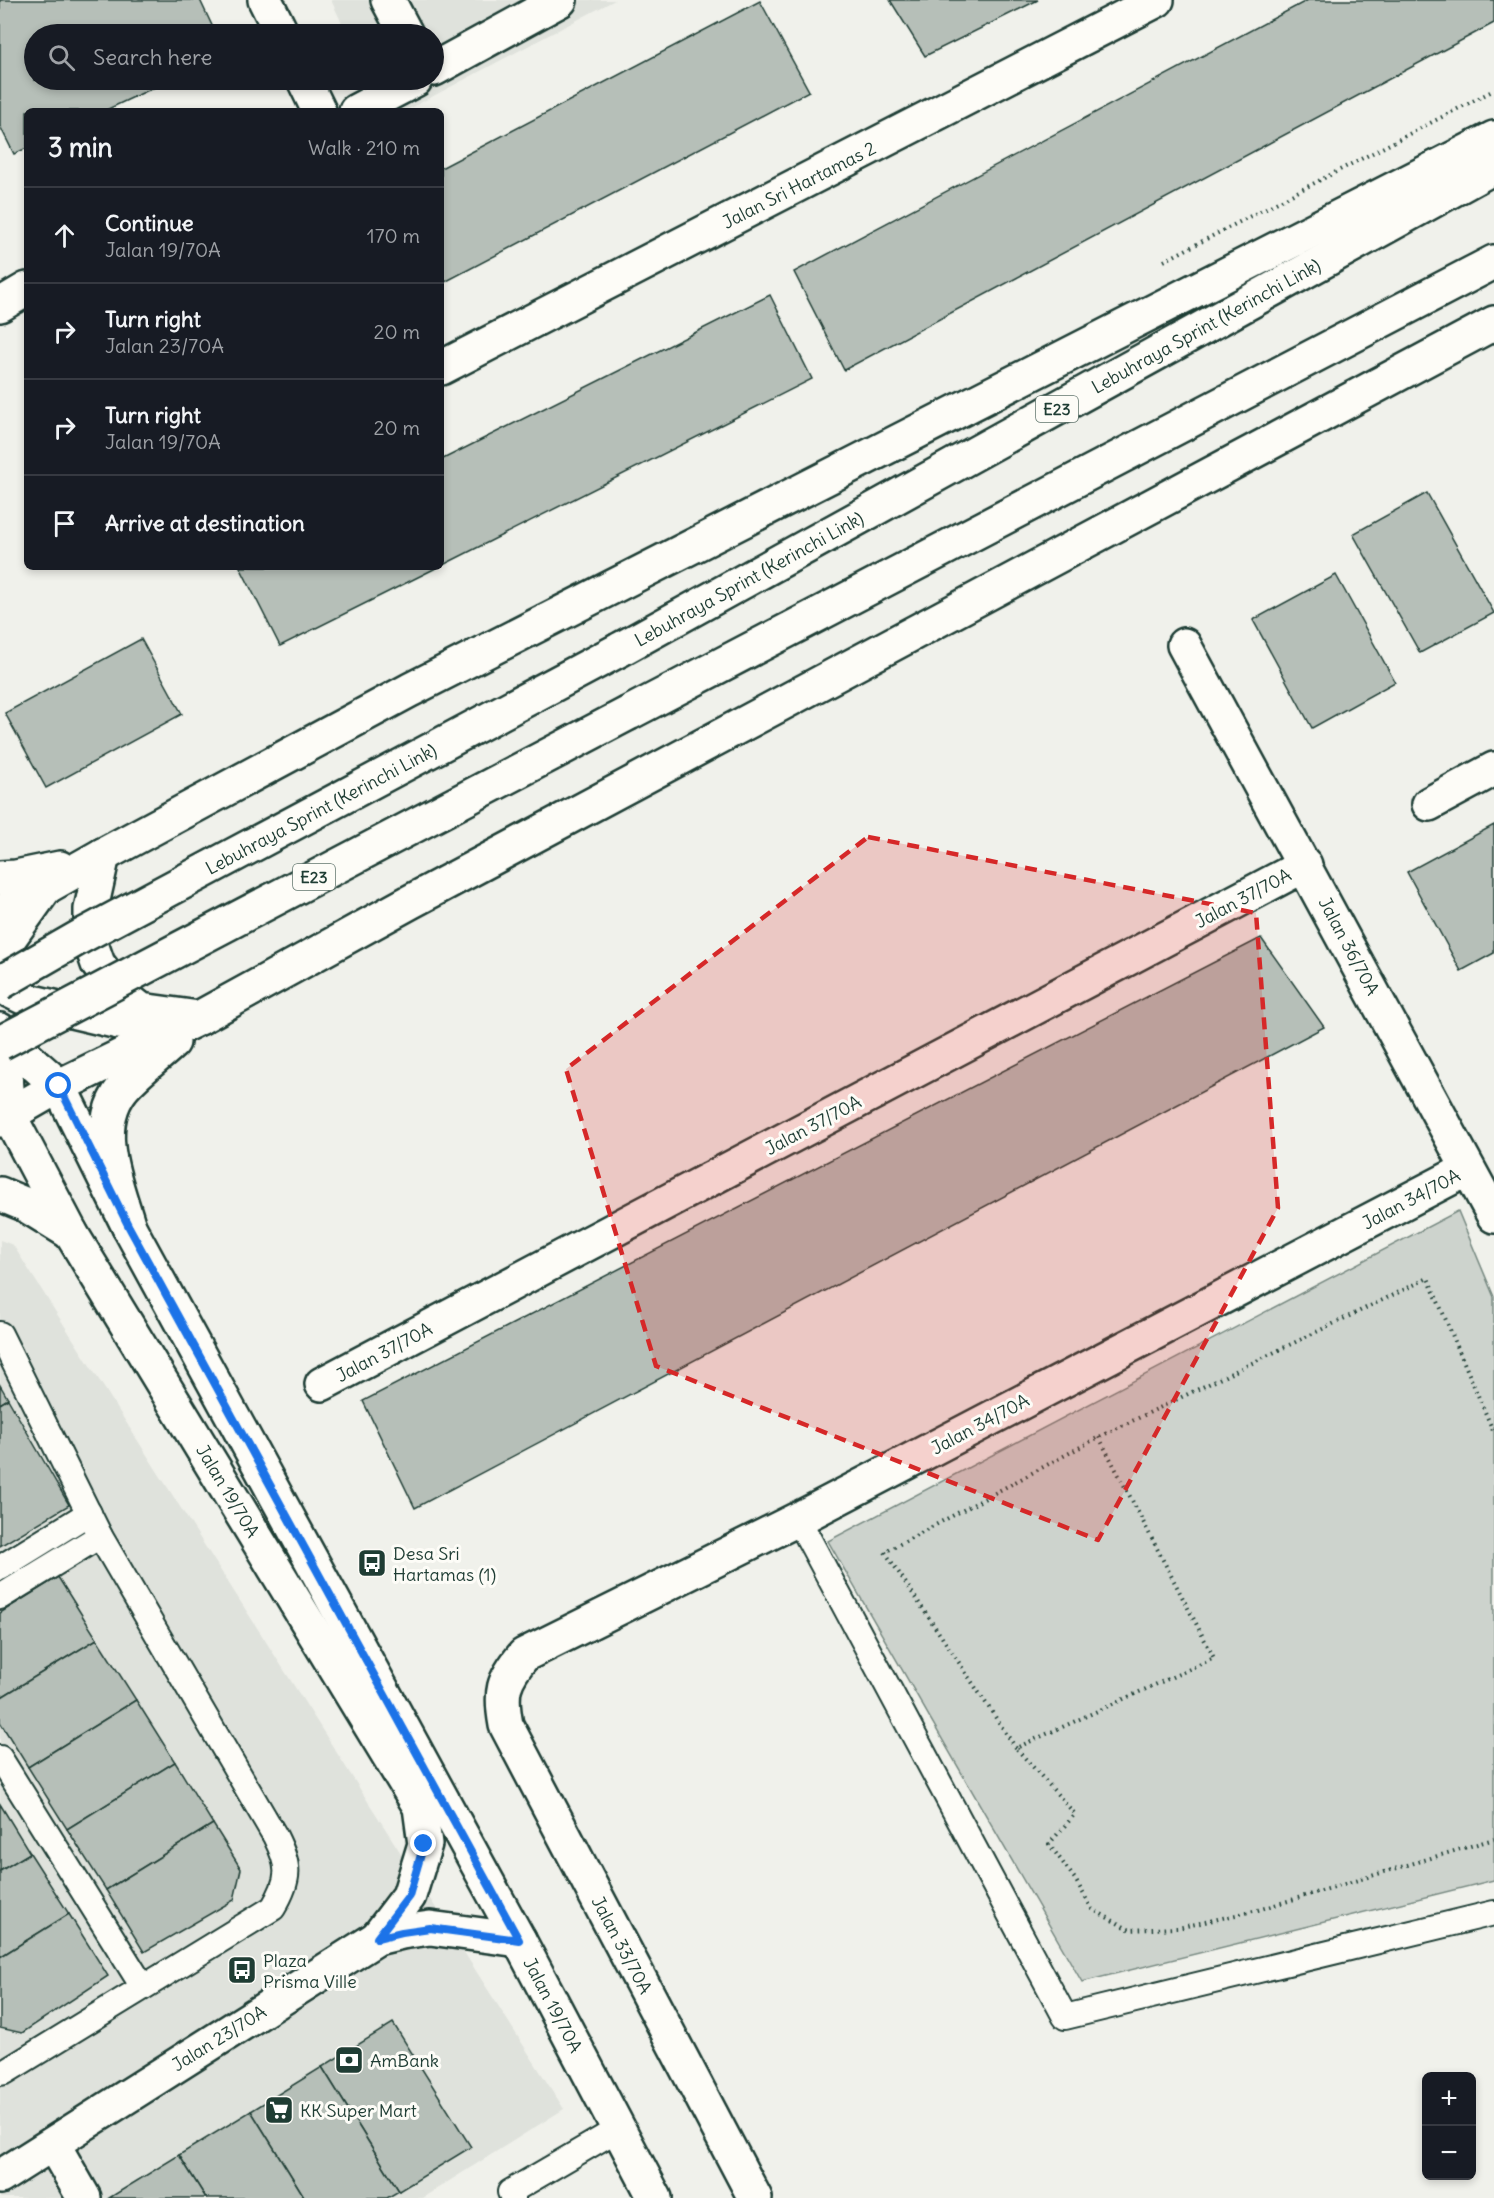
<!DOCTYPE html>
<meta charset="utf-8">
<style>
body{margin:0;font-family:Delius,sans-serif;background:#242831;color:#f1f3f6}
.controls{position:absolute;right:18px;bottom:18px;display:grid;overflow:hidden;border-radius:9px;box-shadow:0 3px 9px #0003}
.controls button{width:54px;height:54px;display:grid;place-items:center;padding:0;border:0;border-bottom:2px solid #363941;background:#171b24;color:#f1f3f6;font:30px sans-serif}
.stop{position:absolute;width:18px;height:18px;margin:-14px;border:4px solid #1a73e8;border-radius:50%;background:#fff}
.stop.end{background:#1a73e8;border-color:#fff;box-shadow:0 2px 6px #0008}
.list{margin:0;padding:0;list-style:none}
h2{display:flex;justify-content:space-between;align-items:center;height:78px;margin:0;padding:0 24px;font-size:26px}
h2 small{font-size:20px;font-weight:400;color:#9ea1a6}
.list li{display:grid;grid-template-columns:39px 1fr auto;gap:18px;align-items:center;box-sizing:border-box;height:96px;padding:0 24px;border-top:2px solid #363941}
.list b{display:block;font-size:22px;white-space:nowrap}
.list p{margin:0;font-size:20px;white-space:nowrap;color:#9ea1a6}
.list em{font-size:20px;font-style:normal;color:#9ea1a6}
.icon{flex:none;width:33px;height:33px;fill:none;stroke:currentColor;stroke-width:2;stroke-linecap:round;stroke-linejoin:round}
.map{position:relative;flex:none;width:1494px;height:2198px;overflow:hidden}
.search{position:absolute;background:#171b24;box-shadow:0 3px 9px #0003;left:24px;top:24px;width:420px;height:66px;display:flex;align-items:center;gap:15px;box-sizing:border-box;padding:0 21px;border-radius:33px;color:#9ea1a6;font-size:22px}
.panel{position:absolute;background:#171b24;box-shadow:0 3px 9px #0003;left:24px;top:108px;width:420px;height:462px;border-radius:9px}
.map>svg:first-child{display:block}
</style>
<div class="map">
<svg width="1494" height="2198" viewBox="0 0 1494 2198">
<rect width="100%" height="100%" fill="#f0f1eb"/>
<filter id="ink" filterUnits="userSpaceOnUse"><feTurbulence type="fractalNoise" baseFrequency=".0167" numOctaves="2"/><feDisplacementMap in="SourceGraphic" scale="12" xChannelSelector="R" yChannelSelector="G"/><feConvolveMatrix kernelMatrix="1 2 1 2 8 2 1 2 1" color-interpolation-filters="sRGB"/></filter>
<g filter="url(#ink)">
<!-- built -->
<g fill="#dfe2dc">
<polygon points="331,0 615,0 405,111 384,111 369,80 434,80 434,34 347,34"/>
<polygon points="0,1240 13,1245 564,2109 422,2198 0,2198"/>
</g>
<!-- green -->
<polygon fill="#cdd3cd" stroke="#768880" stroke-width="1.5" points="1458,1211 1494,1297 1494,1880 1082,1982 828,1541"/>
<!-- building -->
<g fill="#b6bfb8" stroke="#1f3d34" stroke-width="1.5">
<polygon points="0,0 200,0 216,34 34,34 34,80 170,80 104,111 27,111 27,148 14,154 0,126"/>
<polygon points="890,0 1038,0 925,56"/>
<polygon points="1308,0 1494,0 1494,23 844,370 794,272"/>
<polygon points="760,1 809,91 441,284 441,168"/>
<polygon points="770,295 812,379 441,566 441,460"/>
<polygon points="1427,493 1494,613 1420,653 1353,534"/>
<polygon points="240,567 438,567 280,646"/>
<polygon points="1336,575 1395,682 1312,728 1253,620"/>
<polygon points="141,639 182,714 46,788 5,713"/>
<polygon points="1494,825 1494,953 1461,971 1407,872"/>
<polygon points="1261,938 1324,1027 415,1508 363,1401"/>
<polygon points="0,1385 8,1399 0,1404"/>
<polygon points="8,1399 69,1505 0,1546 0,1404"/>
<polygon points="58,1577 97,1639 0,1698 0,1613"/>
<polygon points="97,1639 136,1700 28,1767 0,1722 0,1698"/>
<polygon points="136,1700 175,1762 67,1829 28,1767"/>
<polygon points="175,1762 213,1824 106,1890 67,1829"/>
<polygon points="0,1804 30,1853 0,1871"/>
<polygon points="213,1824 241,1869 234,1900 144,1952 106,1890"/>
<polygon points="30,1853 69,1914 0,1957 0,1871"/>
<polygon points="69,1914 108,1976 22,2033 0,2028 0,1957"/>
<polygon points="393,2023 471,2147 399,2191 322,2067"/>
<polygon points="322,2067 399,2191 387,2198 305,2198 251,2111"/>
<polygon points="251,2111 305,2198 206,2198 179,2155"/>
<polygon points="179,2155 206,2198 109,2198"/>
</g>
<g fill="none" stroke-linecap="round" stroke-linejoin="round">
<!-- service casing -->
<g stroke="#1f3d34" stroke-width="28">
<g id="service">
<polyline points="0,1334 100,1536"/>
<polyline points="798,1519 1065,2017 1494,1913"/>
<polyline points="0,1568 89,1513"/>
<path d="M 0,1597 L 100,1536 L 275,1836 C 290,1866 291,1878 273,1908 L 5,2072 L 0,2073"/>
<polyline points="0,1758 143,1987"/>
<polyline points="513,2198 510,2192 618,2129"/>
</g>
</g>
<!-- minor casing -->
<g stroke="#1f3d34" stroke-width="38">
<g id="minor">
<polyline points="265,0 282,34"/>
<polyline points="388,0 406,34"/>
<polyline points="434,69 560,0"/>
<polyline points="304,80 319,111"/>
<polyline points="356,111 415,80"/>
<polyline points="0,305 27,289"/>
<polyline points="441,368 1157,0"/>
<polyline points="1184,645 1494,1216"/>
<polyline points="1429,804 1494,769"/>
<polyline points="9,1115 71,1233 420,1807 425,1844 409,1896 377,1938"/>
<polyline points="322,1384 1305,865"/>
<polyline points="53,2144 84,2198"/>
<polyline points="0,2177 377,1938 402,1932 430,1928 519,1940"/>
<path d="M 755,2198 L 506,1725 C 500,1692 502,1681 524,1655 L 798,1519 L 1468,1169"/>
</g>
</g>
<!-- tertiary casing -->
<g stroke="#1f3d34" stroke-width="38">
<g id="tertiary">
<polyline points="0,954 3,947 46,887"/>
<polyline points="0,986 33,1002 118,1022 175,1025"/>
<polyline points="0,1030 3,1037 9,1115"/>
<polyline points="0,1034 59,1086 129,1227 519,1940 655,2198"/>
</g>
</g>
<!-- motorway casing -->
<g stroke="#1f3d34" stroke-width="38">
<g id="motorway">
<polyline points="619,650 1494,167"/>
<polyline points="629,713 1494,262"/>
<polyline points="103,855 91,909 91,944 98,964 122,995 141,1010 199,1018"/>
<polyline points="0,878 16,877 60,868"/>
<polyline points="0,913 103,855 410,690 1494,138"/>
<polyline points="0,1120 59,1086 199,1018 410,902 1494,323"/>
<polyline points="0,1194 24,1204 71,1233"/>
<path d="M 129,1227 C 117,1185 91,1129 122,1089 C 135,1073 158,1056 173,1042"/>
</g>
</g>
<!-- path -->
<g stroke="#1f3d34" stroke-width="4" stroke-dasharray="1.5 4.5" stroke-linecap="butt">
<polyline points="1164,261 1494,90"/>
<polyline points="1099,1437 1214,1658 1016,1748 1075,1814 1049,1844 1075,1879 1092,1909 1130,1930 1178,1928 1258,1910 1494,1839"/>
<polyline points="1016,1748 885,1552 1099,1437 1428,1278 1494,1433"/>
</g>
<!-- service -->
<use href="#service" stroke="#fdfcf7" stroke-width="24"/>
<!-- minor -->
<use href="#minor" stroke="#fdfcf7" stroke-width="33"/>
<!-- tertiary -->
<use href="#tertiary" stroke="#fdfcf7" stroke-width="33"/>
<!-- motorway -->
<use href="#motorway" stroke="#fdfcf7" stroke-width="33"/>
<!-- motorway-bridge casing -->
<g stroke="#1f3d34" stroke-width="38" stroke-linecap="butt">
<g id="motorway-bridge">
<polyline points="0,983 80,937 619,650"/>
<polyline points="0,1043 629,713"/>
</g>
</g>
<!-- motorway-bridge -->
<use href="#motorway-bridge" stroke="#fdfcf7" stroke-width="33"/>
</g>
</g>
<g fill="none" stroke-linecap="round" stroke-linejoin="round" filter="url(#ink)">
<!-- route -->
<polyline stroke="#1a73e8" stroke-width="8" points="59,1086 129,1227 519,1940 430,1928 402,1932 377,1938 409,1896 424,1844"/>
</g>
<!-- marked area -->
<path fill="#d62828" fill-opacity="0.2" stroke="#d62828" stroke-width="4.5" stroke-dasharray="12 8" stroke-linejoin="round" d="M 868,837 L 1256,913 L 1278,1208 L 1098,1540 L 656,1366 L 566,1069 Z"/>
<!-- icons -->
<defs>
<g id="bus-square" transform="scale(1.5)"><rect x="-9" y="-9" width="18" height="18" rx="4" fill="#1f3d34" stroke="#fdfcf7"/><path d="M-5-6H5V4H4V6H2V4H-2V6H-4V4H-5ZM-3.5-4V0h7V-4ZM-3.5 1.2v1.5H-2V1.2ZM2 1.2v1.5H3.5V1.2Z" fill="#fff"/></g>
<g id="bank-square" transform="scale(1.5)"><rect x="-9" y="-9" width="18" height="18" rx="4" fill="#1f3d34" stroke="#fdfcf7"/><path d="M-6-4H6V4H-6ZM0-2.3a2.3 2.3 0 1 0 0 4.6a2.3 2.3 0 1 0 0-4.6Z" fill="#fff"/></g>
<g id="supermarket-square" transform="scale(1.5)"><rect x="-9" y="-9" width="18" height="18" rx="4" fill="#1f3d34" stroke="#fdfcf7"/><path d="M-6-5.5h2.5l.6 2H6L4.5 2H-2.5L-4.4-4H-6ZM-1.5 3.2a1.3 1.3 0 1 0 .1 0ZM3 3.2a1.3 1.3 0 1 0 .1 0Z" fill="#fff"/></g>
</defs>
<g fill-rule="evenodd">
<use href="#bus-square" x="372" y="1563"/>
<use href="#bus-square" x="242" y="1970"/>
<use href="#bank-square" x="349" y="2060"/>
<use href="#supermarket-square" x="279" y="2110"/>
</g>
<g text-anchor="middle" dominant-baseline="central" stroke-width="6" stroke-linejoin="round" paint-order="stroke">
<!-- shield labels -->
<g fill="#fdfcf7" stroke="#62766e" stroke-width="1.5">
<rect x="1036" y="396" width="42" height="26" rx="4.5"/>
<rect x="293" y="864" width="42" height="26" rx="4.5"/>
</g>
<g font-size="16" font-weight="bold" fill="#1f3d34">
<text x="1057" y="409">E23</text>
<text x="314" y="877">E23</text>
</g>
<!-- street labels -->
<g font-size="18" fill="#1f3d34" stroke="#fdfcf7">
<text transform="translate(799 185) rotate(-27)">Jalan Sri Hartamas 2</text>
<text transform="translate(1206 326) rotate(-29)">Lebuhraya Sprint (Kerinchi Link)</text>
<text transform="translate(749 579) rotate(-29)">Lebuhraya Sprint (Kerinchi Link)</text>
<text transform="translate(321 809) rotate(-28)">Lebuhraya Sprint (Kerinchi Link)</text>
<text transform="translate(1243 898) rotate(-28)">Jalan 37/70A</text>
<text transform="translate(1349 946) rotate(62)">Jalan 36/70A</text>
<text transform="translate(813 1125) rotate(-28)">Jalan 37/70A</text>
<text transform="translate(1411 1199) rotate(-28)">Jalan 34/70A</text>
<text transform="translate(384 1352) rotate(-28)">Jalan 37/70A</text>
<text transform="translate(980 1424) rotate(-28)">Jalan 34/70A</text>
<text transform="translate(228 1491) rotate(59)">Jalan 19/70A</text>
<text transform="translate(622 1945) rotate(62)">Jalan 33/70A</text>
<text transform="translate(553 2005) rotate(62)">Jalan 19/70A</text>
<text transform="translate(219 2038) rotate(-32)">Jalan 23/70A</text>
</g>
<!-- poi labels -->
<g font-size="18" fill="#1f3d34" stroke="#fdfcf7" text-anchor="start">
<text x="393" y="1553">Desa Sri<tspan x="393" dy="21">Hartamas (1)</tspan></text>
<text x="263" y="1960">Plaza<tspan x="263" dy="21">Prisma Ville</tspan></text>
<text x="370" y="2060">AmBank</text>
<text x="300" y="2110">KK Super Mart</text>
</g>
</g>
</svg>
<div class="controls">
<button>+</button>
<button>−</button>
</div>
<div class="stop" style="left:59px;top:1086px"></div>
<div class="stop end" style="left:424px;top:1844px"></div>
<div class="search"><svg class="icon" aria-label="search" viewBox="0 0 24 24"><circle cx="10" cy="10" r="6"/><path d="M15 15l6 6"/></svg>Search here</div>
<section class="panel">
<h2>3 min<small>Walk · 210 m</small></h2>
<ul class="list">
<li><svg class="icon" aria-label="ahead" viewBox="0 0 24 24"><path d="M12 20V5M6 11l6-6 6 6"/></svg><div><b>Continue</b><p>Jalan 19/70A</p></div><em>170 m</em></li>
<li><svg class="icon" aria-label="right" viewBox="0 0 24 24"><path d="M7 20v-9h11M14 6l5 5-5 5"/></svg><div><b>Turn right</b><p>Jalan 23/70A</p></div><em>20 m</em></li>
<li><svg class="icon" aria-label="right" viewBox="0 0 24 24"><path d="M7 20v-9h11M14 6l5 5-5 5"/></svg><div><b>Turn right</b><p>Jalan 19/70A</p></div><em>20 m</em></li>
<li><svg class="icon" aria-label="arrive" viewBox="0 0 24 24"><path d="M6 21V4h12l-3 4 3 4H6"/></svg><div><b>Arrive at destination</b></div></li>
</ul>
</section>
</div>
